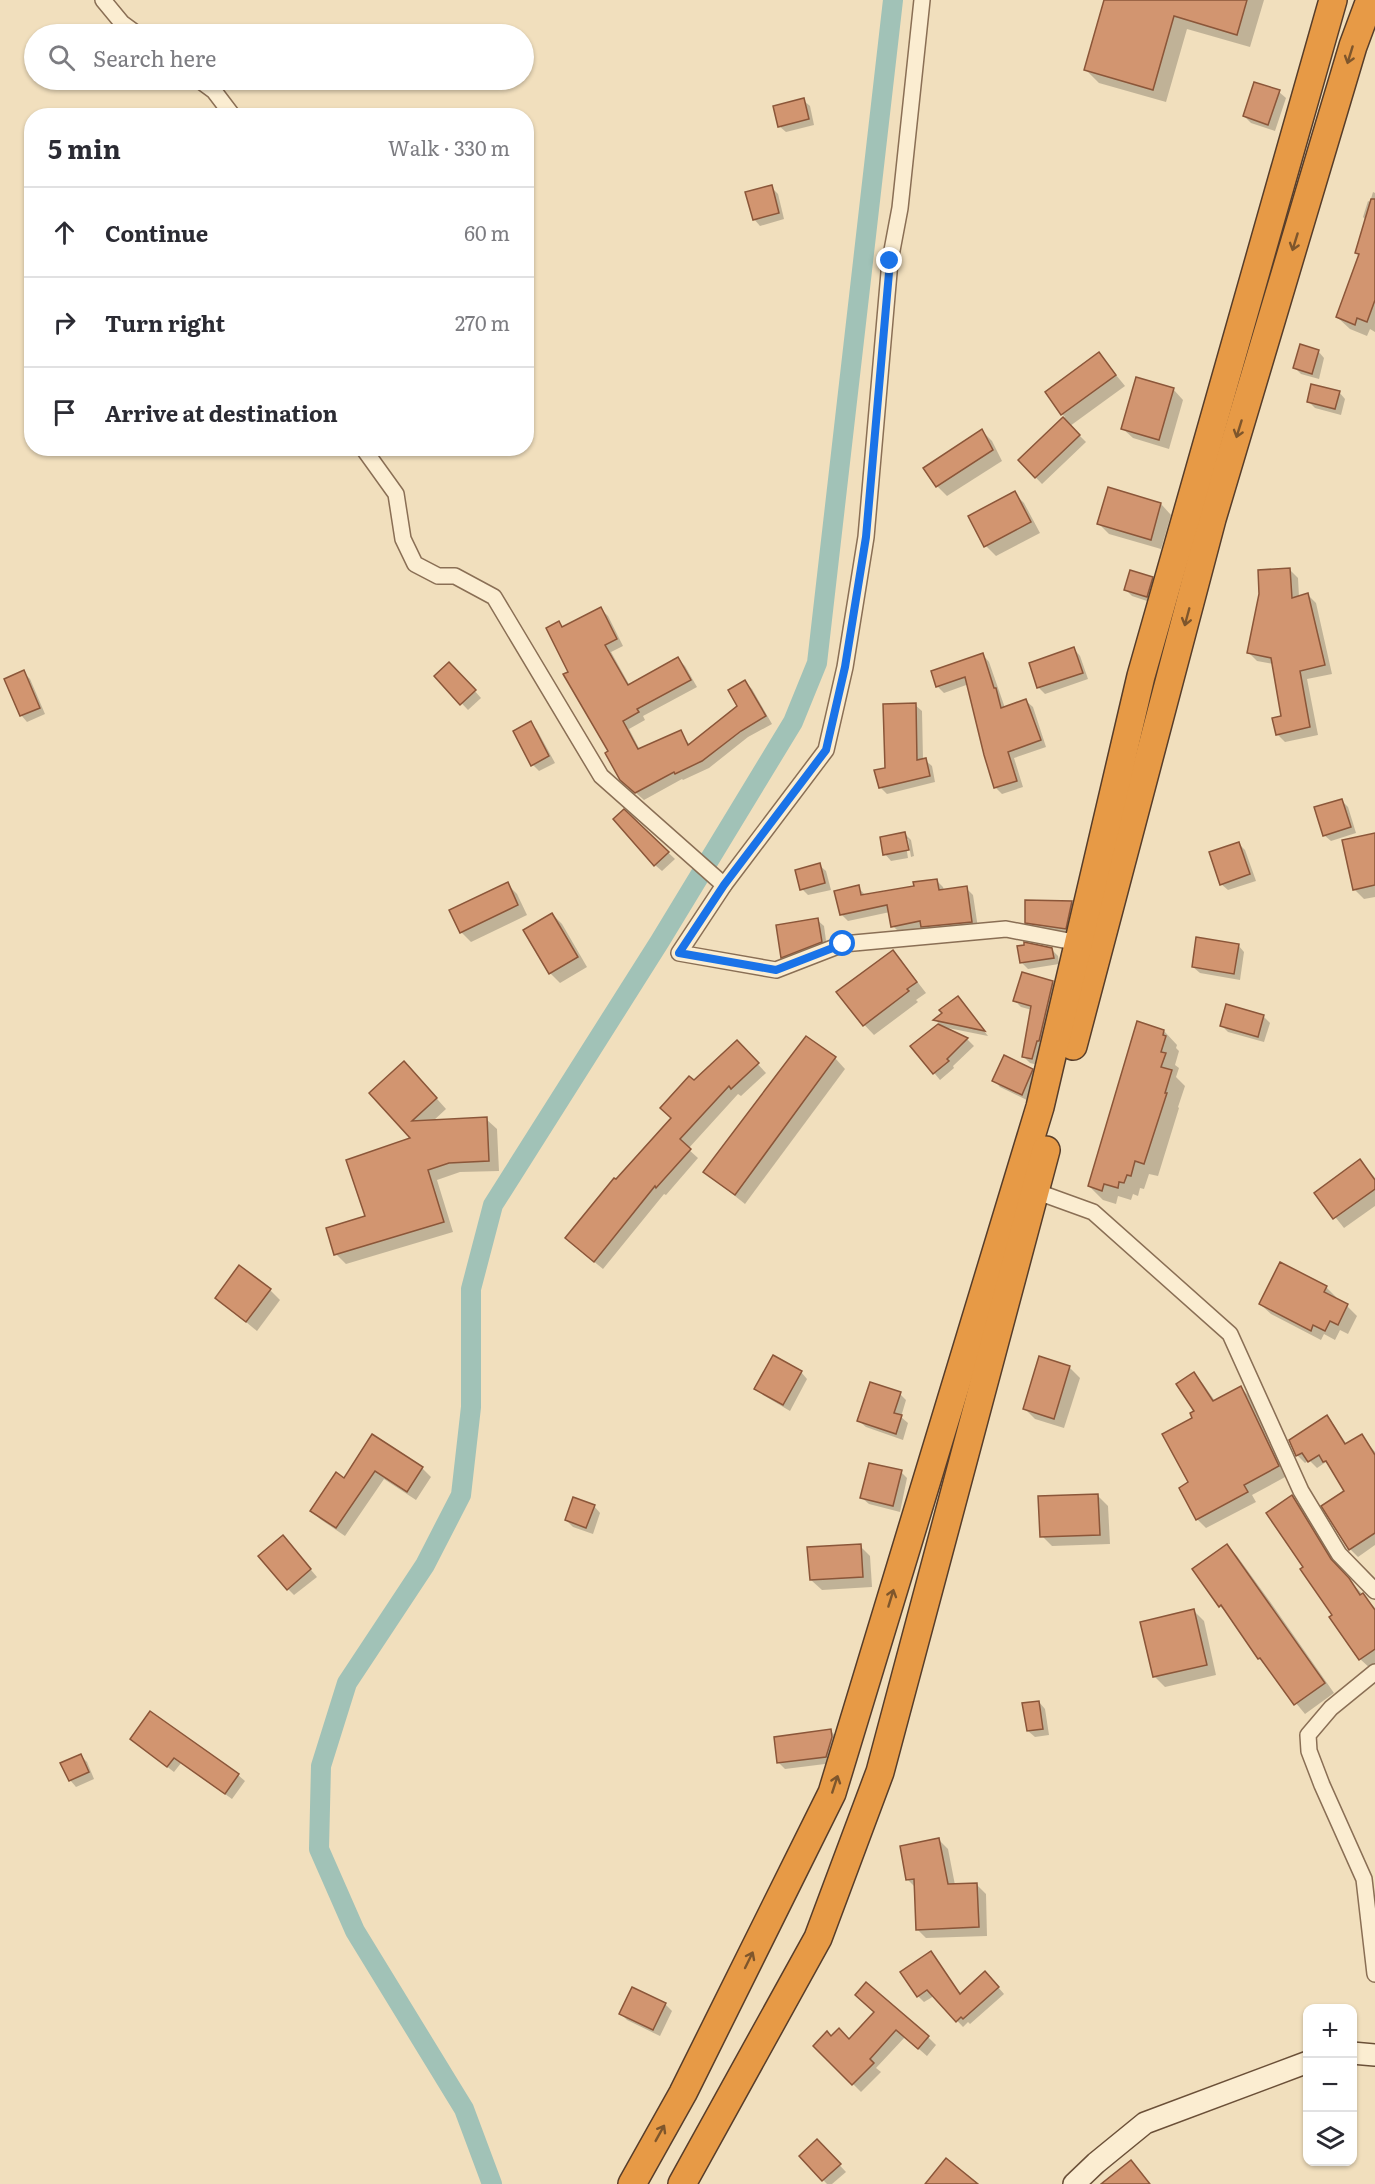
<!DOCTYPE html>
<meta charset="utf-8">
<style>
body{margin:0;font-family:Literata,serif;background:#f2f2f3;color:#2b2b33}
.controls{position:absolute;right:18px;bottom:18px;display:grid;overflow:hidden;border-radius:12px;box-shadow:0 2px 4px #0004}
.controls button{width:54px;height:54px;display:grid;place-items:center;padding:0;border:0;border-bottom:2px solid #e1e1e2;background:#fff;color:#2b2b33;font:30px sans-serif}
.stop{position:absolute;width:18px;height:18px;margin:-14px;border:4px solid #1a73e8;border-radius:50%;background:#fff}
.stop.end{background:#1a73e8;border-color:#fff;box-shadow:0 2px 6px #0008}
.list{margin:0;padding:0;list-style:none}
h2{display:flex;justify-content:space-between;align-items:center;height:78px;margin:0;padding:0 24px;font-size:26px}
h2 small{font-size:20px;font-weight:400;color:#7c7c81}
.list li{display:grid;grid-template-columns:39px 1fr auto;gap:18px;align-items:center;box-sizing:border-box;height:90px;padding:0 24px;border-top:2px solid #e1e1e2}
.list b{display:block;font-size:22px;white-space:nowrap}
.list em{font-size:20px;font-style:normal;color:#7c7c81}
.icon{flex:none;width:33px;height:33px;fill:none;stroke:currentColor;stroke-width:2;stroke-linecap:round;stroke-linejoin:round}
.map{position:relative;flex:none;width:1375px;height:2184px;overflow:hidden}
.search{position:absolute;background:#fff;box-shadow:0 2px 4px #0004;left:24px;top:24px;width:510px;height:66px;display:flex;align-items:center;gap:15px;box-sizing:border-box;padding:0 21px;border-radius:33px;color:#7c7c81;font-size:22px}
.panel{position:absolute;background:#fff;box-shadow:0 2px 4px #0004;left:24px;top:108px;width:510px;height:348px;border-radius:24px}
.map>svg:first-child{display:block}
</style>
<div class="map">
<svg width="1375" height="2184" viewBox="0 0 1375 2184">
<rect width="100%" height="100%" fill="#f1dfbd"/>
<!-- shadow -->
<g fill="#0003">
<polygon points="1105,0 1264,0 1250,47 1187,29 1166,102 1099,83 1085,69"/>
<polygon points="1279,92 1286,98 1275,131 1251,123 1244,116"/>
<polygon points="803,100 810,106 814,125 786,132 779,126"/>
<polygon points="771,187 778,194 784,219 760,226 754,219"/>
<polygon points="1373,192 1375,193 1375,332 1370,329 1367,336 1350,329 1337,317 1360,256 1356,253 1366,220 1363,217 1368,201 1370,202"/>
<polygon points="1318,351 1324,358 1319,379 1301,374 1295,368"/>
<polygon points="1099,354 1125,386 1070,426 1086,442 1042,484 1020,461 1065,417 1062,414"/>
<polygon points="1173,389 1183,400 1169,449 1133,438 1122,428"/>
<polygon points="1339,392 1345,399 1341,415 1315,408 1309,402"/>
<polygon points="982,431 992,441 1002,461 947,496 937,486"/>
<polygon points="1014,493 1024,503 1040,533 996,556 986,546"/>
<polygon points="1161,504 1171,515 1161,549 1109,534 1099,524"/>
<polygon points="1290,570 1298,578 1299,597 1307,594 1316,603 1332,674 1307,679 1318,735 1285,742 1277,734 1282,717 1274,664 1257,661 1249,653"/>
<polygon points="1152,579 1158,585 1153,603 1132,596 1126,590"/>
<polygon points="601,609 608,616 623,646 611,652 630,686 678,659 685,666 697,687 643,716 645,720 629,729 640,750 680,732 690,745 739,707 745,682 752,689 772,724 748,737 709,768 683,780 682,779 644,800 629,787 610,752 570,672 558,623 563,628"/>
<polygon points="1074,649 1080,656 1088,679 1045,694 1038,687"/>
<polygon points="983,655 989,662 1005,708 1026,701 1033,707 1046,747 1014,758 1023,787 1002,794 995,787 969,684 944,693 937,686"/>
<polygon points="456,670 481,698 468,710 436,676"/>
<polygon points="23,672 30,679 45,714 27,722 21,715"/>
<polygon points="915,705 922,711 923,760 925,760 932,766 935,782 887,794 880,787"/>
<polygon points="530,723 537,730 555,763 539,771 533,765"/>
<polygon points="1341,800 1348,807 1356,833 1331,841 1324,835"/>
<polygon points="624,811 675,859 662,871 655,865"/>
<polygon points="905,834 911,840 914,856 911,857 908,839 905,839 908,858 891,861 885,854"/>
<polygon points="1375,835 1375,897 1364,899 1354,889"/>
<polygon points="1239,844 1245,850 1256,881 1228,890 1221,884"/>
<polygon points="819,865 826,871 831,890 808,895 802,889"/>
<polygon points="936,880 943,887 944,891 966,888 973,895 978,928 929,933 924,928 899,932 893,926 890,912 848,921 842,915 836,892 858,887 865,895 915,887"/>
<polygon points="507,884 517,894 527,915 471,942 461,932"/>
<polygon points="1072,902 1078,909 1072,934 1033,929 1026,922"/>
<polygon points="552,914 562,924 587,967 560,983 550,973"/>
<polygon points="817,920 824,926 827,948 789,963 782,957"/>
<polygon points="1238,945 1244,952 1240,980 1200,973 1193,967"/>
<polygon points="1051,949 1058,956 1059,964 1028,969 1021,962"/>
<polygon points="892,952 902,962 926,993 916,1000 918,1002 874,1035 855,1015"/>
<polygon points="1053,982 1059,989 1038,1065 1030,1063 1023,1056 1032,1010 1021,1007 1015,1001"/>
<polygon points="964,1004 988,1036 943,1027 967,1039 974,1046 953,1066 954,1068 940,1080 912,1046 939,1024 936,1020"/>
<polygon points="1263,1016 1270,1023 1264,1042 1228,1032 1222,1026"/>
<polygon points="1164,1031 1177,1045 1176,1048 1179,1051 1175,1065 1179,1068 1176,1077 1185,1086 1178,1107 1179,1108 1158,1176 1149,1174 1144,1189 1140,1188 1138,1196 1133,1194 1131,1200 1118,1196 1116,1204 1103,1200 1089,1186"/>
<polygon points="737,1042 766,1073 741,1096 738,1094 688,1149 698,1158 666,1195 664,1194 603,1269 576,1247 616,1181 672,1118 694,1083"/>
<polygon points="835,1058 845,1069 745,1204 705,1172"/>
<polygon points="1032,1070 1038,1077 1029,1101 1000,1087 994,1080"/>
<polygon points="414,1073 446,1109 433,1121 486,1119 497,1129 499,1171 460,1172 437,1180 453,1232 346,1264 336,1254 367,1217 412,1139 371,1093"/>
<polygon points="1360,1161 1375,1178 1375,1206 1344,1228 1316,1193"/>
<polygon points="1326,1287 1336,1297 1335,1299 1347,1306 1357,1316 1348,1334 1340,1330 1335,1340 1324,1334 1321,1340 1271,1314 1260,1304"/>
<polygon points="270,1290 280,1300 257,1331 217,1298"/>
<polygon points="1040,1358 1070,1368 1080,1378 1064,1428 1035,1419 1025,1409"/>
<polygon points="801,1372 807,1379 790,1411 763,1395 756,1389"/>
<polygon points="1194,1374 1203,1384 1215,1401 1240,1387 1250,1397 1287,1476 1252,1495 1256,1502 1206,1528 1197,1519 1190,1483 1196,1412"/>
<polygon points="900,1394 906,1400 901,1417 908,1423 903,1440 866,1427 859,1421"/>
<polygon points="1327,1417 1334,1425 1347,1445 1362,1436 1375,1452 1375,1545 1358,1557 1350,1549 1323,1506 1346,1491 1333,1469 1326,1462 1317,1468 1309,1460 1305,1463 1297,1455 1290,1440"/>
<polygon points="373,1436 422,1468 431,1477 416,1500 384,1479 345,1536 320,1519 312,1510 344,1480"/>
<polygon points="901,1472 907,1478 900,1512 869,1504 862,1498"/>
<polygon points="1098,1496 1108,1506 1110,1544 1052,1546 1042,1536"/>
<polygon points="1291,1497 1302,1507 1341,1571 1375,1608 1375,1666 1371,1669 1360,1659 1331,1618 1334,1616 1305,1567"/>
<polygon points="594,1506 600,1513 593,1534 573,1527 566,1520"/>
<polygon points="289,1544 317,1577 294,1595 288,1589"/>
<polygon points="860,1546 870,1556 872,1587 822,1590 811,1580"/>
<polygon points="1227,1546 1237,1556 1271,1603 1334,1693 1305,1714 1259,1658 1231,1617 1220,1606"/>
<polygon points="1194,1611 1204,1621 1216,1675 1165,1687 1154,1676"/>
<polygon points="1039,1702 1045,1709 1049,1735 1035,1737 1028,1731"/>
<polygon points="831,1731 837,1738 833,1763 785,1769 779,1763"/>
<polygon points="131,1739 238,1775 245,1781 232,1799 181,1763 174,1772"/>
<polygon points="80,1755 87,1762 94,1779 76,1787 70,1780"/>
<polygon points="939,1840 948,1849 955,1885 977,1885 986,1894 987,1936 926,1938 917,1929 915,1887 907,1879"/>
<polygon points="931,1953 961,1995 992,1980 1004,1994 970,2024 968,2022 963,2027 934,1996 924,2002 918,1996"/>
<polygon points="665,2004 672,2011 660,2036 627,2020 621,2014"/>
<polygon points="876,2012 928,2037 936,2045 927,2056 905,2037 876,2068 881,2072 861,2092 815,2046 831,2038 849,2041"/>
<polygon points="817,2141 846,2172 832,2184 827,2184 801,2156"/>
</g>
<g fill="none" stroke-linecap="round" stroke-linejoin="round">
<!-- canal -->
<polyline stroke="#a1c2b7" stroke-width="20" points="492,2184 464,2109 355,1931 319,1849 321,1766 347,1683 425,1565 461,1495 471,1407 471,1289 493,1205 660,941 793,722 817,663 893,0"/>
</g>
<!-- building -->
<g fill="#d29570" stroke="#8b5639" stroke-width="1.5">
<polygon points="1104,0 1247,0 1237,35 1174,16 1153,90 1084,70"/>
<polygon points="1254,82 1280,90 1268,125 1243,116"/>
<polygon points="804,98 809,119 778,127 773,106"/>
<polygon points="772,185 779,213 753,220 745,192"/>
<polygon points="1371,199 1375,199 1375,300 1367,322 1357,318 1355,325 1336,317 1359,254 1355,253"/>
<polygon points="1300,344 1319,350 1312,374 1293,368"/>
<polygon points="1099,352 1116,375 1061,415 1045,392"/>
<polygon points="1136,377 1174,388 1159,440 1121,429"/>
<polygon points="1311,384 1340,391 1335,409 1307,402"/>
<polygon points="1063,417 1080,435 1035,478 1018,460"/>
<polygon points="982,429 993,450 936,487 923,468"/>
<polygon points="1108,487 1161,503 1151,540 1097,524"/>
<polygon points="1015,491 1031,522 984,547 968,516"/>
<polygon points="1290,568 1292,598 1308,593 1325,665 1300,671 1310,727 1276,735 1272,718 1281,716 1271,658 1247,653 1259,594 1258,570"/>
<polygon points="1130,570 1153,577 1147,597 1124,590"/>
<polygon points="601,607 617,639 605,645 628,685 678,657 691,680 637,709 639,712 623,721 638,749 681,730 688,745 737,706 728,690 745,680 766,716 741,731 702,761 675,774 674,772 635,793 620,780 605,753 608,751 563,674 568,672 546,628 559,621 562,627"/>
<polygon points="1074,647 1083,673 1037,688 1029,663"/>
<polygon points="983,653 994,688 996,688 1001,708 1026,699 1041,740 1008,752 1017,781 994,788 984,755 965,677 936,687 931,671"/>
<polygon points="449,662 476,690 460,705 434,676"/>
<polygon points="24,670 40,708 20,716 4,679"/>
<polygon points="916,703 917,760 926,758 930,776 879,788 874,770 885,768 883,704"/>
<polygon points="531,721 549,756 531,766 513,731"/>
<polygon points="1342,799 1351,827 1323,836 1314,807"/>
<polygon points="624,809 669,852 654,866 613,819"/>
<polygon points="905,832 909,850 883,855 880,837"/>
<polygon points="1375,833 1375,885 1353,890 1342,840"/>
<polygon points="1239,842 1250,874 1220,885 1209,852"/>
<polygon points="820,863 825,883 800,890 795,870"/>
<polygon points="937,879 939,890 967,886 972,922 921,927 920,921 891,927 887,905 840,915 834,891 859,885 861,895 914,886 913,882"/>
<polygon points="508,882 518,905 460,933 449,910"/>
<polygon points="1025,900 1072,901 1066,929 1025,923"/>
<polygon points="552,913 578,957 549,974 523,930"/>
<polygon points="818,918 822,942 781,958 776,925"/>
<polygon points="1196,937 1239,944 1234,974 1192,967"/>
<polygon points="1024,942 1052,948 1054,958 1020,963 1017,946 1024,945"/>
<polygon points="893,950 917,982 907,989 909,991 863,1026 836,992"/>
<polygon points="1022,972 1053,981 1039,1041 1037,1041 1032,1059 1022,1057 1031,1006 1013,1001"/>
<polygon points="958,996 985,1031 933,1020 942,1013 939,1010"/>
<polygon points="1226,1004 1264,1015 1258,1037 1220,1026"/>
<polygon points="1137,1021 1164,1030 1163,1035 1166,1036 1161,1052 1166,1053 1161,1067 1172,1070 1165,1093 1167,1093 1144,1164 1135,1161 1131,1176 1127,1175 1124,1183 1119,1182 1118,1188 1104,1184 1102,1191 1088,1186"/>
<polygon points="938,1024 968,1038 947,1059 949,1061 933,1074 910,1046"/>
<polygon points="806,1036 836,1057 735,1195 703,1172"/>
<polygon points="737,1040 759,1063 731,1089 729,1086 680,1139 691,1149 656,1188 655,1186 594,1262 565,1238 614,1178 616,1179 671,1118 660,1108 689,1076 694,1080"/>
<polygon points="1004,1055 1033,1069 1022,1095 992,1081"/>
<polygon points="404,1061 437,1098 412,1121 487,1117 489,1161 449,1163 428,1170 444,1222 334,1255 326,1228 365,1216 346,1160 410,1138 369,1093"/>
<polygon points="1360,1159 1375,1180 1375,1189 1333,1219 1314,1193"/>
<polygon points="1280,1262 1327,1286 1324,1292 1348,1304 1338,1325 1330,1321 1325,1331 1313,1325 1311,1331 1259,1304"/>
<polygon points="239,1265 271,1289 246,1322 215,1298"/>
<polygon points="773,1355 802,1371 783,1405 754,1389"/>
<polygon points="1039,1356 1070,1366 1054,1419 1023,1409"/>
<polygon points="1194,1372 1213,1401 1241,1386 1279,1466 1244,1485 1248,1492 1196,1520 1179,1488 1188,1482 1162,1434 1192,1418 1190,1413 1194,1411 1176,1384"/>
<polygon points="870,1382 901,1392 894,1413 902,1415 896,1434 857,1421"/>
<polygon points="1327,1415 1345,1444 1362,1434 1375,1455 1375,1533 1349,1550 1321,1506 1344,1491 1326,1461 1323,1462 1319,1455 1308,1462 1302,1453 1296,1456 1289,1440"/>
<polygon points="372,1434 423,1467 407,1492 375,1471 336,1528 310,1511 336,1472 344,1478"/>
<polygon points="869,1463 902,1470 893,1506 860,1498"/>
<polygon points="1098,1494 1100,1535 1040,1537 1038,1496"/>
<polygon points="1292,1495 1331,1559 1349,1578 1360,1595 1363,1593 1375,1610 1375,1649 1359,1660 1329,1617 1332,1615 1300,1569 1303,1567 1266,1513"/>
<polygon points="573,1497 595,1505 586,1528 565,1520"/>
<polygon points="283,1535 311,1569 287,1590 258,1556"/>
<polygon points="861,1544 863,1577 810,1580 807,1547"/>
<polygon points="1227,1544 1325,1683 1294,1705 1260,1658 1258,1659 1221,1605 1219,1607 1192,1569"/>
<polygon points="1194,1609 1207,1665 1153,1677 1140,1622"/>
<polygon points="1039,1701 1043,1729 1027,1731 1022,1703"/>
<polygon points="150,1711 239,1774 225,1794 174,1758 167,1767 130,1739"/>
<polygon points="831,1729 832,1737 826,1757 777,1763 774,1737"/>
<polygon points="81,1754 89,1772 69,1781 60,1763"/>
<polygon points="939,1838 948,1884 977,1883 979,1927 916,1930 914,1879 906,1880 900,1846"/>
<polygon points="931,1951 960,1994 985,1971 999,1987 963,2019 961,2017 956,2022 927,1990 917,1997 900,1972"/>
<polygon points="866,1982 929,2036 918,2049 896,2030 870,2059 874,2063 852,2085 813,2046 827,2031 831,2036 839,2028 849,2039 874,2012 855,1995"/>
<polygon points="632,1987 666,2003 653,2030 619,2014"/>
<polygon points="817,2139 841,2164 822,2181 799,2156"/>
<polygon points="946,2158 978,2184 925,2184"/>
<polygon points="1131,2160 1150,2184 1101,2184"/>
</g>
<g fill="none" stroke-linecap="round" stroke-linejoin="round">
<!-- street casing -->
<g stroke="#8a6f55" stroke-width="18">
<g id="street">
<polyline points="103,0 122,23 137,34"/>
<polyline points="922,0 900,208 890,261 866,537 845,667 826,750 724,885 679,953 776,970 843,944 1006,929 1079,943"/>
<polyline points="199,80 214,91 233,116"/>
<polyline points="363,448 396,494 403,539 415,564 438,576 455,576 494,597 601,776 724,885"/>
<polyline points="1035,1191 1093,1212 1230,1334 1301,1491 1339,1554 1375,1591"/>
<polyline points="1375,1672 1331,1708 1308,1735 1309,1751 1322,1785 1364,1879 1375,1974"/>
</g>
</g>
<!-- secondary casing -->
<g stroke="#6b5038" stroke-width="24">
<g id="secondary">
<polyline points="1352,2053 1375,2055"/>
<polyline points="1074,2184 1096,2163 1145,2123 1308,2062"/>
</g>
</g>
<!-- highway casing -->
<g stroke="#573d2a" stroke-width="30">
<g id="highway">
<polyline points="1073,1046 1212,519 1353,46 1370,0"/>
<polyline points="632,2184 683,2093 832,1793 1040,1107 1141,676 1333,0"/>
<polyline points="682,2184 818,1938 880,1772 1046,1150"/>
</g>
</g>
<!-- street -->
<use href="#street" stroke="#fbedd1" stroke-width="15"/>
<!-- secondary -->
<use href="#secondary" stroke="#fbedd1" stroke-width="21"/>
<!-- highway -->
<use href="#highway" stroke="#e79a46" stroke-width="27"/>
</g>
<!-- one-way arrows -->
<defs><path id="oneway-shaft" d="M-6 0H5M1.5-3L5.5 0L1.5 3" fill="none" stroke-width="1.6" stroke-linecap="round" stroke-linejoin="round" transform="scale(1.5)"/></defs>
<g stroke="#7e562c">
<use href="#oneway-shaft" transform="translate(1350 55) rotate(107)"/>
<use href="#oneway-shaft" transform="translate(1295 242) rotate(107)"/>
<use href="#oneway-shaft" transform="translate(1239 429) rotate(107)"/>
<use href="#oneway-shaft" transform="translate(1187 617) rotate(105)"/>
<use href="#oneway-shaft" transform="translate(891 1598) rotate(-73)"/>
<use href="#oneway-shaft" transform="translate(835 1784) rotate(-72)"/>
<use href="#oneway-shaft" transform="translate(749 1960) rotate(-64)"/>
<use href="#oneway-shaft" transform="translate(660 2133) rotate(-61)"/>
</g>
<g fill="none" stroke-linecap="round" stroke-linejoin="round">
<!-- route -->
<polyline stroke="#1a73e8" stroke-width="8" points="843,944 776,970 679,953 724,885 826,750 845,667 866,537 890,261"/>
</g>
</svg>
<div class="controls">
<button>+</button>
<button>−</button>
<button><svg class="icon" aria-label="layers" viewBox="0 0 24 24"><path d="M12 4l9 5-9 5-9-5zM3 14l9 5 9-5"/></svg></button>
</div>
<div class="stop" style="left:843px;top:944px"></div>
<div class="stop end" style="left:890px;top:261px"></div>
<div class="search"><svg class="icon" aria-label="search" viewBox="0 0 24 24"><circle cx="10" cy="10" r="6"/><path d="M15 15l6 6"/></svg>Search here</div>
<section class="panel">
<h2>5 min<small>Walk · 330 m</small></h2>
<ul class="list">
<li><svg class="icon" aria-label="ahead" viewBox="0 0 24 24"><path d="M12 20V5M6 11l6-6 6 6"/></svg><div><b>Continue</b></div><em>60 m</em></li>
<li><svg class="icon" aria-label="right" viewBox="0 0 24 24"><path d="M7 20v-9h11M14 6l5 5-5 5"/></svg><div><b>Turn right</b></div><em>270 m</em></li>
<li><svg class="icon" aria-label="arrive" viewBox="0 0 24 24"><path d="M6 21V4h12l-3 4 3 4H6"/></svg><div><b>Arrive at destination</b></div></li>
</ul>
</section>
</div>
